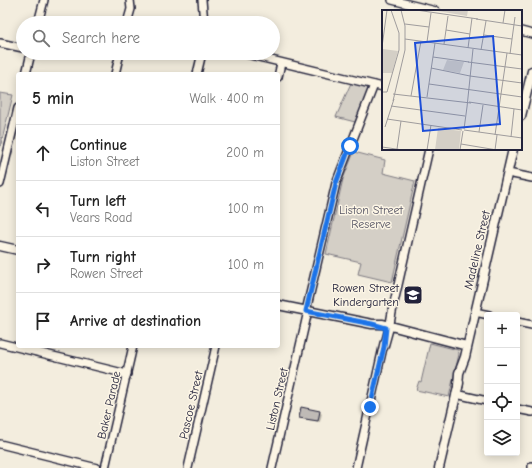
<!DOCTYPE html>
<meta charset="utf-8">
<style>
body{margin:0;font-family:"Comic Neue",sans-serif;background:#f2f2f2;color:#222}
.controls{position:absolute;right:12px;bottom:12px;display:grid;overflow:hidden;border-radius:4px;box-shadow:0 2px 10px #0003}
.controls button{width:36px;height:36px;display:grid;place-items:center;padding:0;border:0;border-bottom:1px solid #e0e0e0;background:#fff;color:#222;font:20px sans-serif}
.stop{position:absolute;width:12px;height:12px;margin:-9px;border:3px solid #1a73e8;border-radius:50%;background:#fff}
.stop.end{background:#1a73e8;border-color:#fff;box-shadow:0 1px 4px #0008}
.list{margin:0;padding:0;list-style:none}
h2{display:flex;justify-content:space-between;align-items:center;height:52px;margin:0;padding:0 16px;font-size:17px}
h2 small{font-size:13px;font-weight:400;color:#767676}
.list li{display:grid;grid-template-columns:26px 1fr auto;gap:12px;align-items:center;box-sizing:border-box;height:56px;padding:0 16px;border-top:1px solid #e0e0e0}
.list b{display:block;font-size:15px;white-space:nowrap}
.list p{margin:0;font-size:13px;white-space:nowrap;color:#767676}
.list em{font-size:13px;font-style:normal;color:#767676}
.icon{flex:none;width:22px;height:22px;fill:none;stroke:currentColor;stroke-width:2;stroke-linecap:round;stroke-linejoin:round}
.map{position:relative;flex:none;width:532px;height:468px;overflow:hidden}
.search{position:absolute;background:#fff;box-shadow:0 2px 10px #0003;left:16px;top:16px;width:264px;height:44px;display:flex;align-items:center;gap:10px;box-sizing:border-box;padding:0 14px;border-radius:22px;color:#767676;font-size:15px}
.panel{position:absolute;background:#fff;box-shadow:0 2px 10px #0003;left:16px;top:72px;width:264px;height:276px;border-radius:4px}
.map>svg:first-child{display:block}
</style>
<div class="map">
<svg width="532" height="468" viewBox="0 0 532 468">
<rect width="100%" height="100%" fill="#f3edde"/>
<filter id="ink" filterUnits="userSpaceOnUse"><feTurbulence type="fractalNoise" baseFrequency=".025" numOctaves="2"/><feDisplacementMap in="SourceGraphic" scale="8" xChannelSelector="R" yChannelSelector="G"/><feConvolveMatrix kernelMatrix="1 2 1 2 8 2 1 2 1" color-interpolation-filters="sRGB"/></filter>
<g filter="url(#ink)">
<!-- green -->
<g fill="#d4cfc6" stroke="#7b7880">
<polygon points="351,83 370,88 355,122 336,117"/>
<polygon points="0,93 13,95 0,148"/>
<polygon points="354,152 385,160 383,173 415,181 392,282 358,274 361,262 326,254 343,179"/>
<polygon points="430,343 458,350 459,354 449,397 416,390 419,381 421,382"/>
</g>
<!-- shadow -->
<polygon fill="#0003" points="302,408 320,412 322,414 320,422 302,419 300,418"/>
<!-- building -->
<polygon fill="#bfbab6" stroke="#22223b" points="301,407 320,411 318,421 299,418"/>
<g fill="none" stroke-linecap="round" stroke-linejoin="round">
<!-- minor casing -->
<g stroke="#22223b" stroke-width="10">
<g id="minor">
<polyline points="202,0 204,23"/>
<polyline points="392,0 436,11"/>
<polyline points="38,23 44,0"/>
<polyline points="127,23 131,9 130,0"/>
<polyline points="521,31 532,34"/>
<polyline points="0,43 23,48"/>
<polyline points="242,53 383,87"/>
<polyline points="26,74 31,53"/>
<polyline points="115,74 120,53"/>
<polyline points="197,74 202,53"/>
<polyline points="278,77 281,63"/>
<polyline points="508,173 532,178"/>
<polyline points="0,184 18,108"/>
<polyline points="306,311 336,183 374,85"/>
<polyline points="475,312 489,315"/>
<polyline points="517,322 532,325"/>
<polyline points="0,343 127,374"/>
<polyline points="384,347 389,329 393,307 429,149"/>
<polyline points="456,394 487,401"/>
<polyline points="517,409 532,412"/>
<polyline points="0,444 97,468"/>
<polyline points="105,468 133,346"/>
<polyline points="188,468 216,346"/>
<polyline points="272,468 308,311"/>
<polyline points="356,468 384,343"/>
<polyline points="532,468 532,466"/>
</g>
</g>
<!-- tertiary casing -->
<g stroke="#22223b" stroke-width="11">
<g id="tertiary">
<polyline points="521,116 532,71"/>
<polyline points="0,246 18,250"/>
<polyline points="278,305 372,324 383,324 467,346"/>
<polyline points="458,387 459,373 465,357 513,149"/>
<polyline points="439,468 459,383"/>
</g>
</g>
<!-- minor -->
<use href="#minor" stroke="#fcf5e5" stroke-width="7"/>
<!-- tertiary -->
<use href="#tertiary" stroke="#fcf5e5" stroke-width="8"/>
</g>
</g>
<g fill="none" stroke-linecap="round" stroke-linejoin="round" filter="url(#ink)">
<!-- route -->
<polyline stroke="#1a73e8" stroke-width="5" points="350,146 336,183 306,311 372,324 386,328 384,347 370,407"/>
</g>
<!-- icons -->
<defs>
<g id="school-square" transform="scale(1)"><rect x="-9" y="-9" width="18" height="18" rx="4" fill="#22223b" stroke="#fcf5e5"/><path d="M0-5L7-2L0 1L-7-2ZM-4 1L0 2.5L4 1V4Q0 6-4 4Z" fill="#fff"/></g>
</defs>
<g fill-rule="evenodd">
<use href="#school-square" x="413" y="295"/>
</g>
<g text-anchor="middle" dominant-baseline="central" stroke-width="3" stroke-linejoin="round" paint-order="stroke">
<!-- park labels -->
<g font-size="12" fill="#575665" stroke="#fcf5e5">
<text x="371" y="210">Liston Street<tspan x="371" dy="14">Reserve</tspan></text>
</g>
<!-- street labels -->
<g font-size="12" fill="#22223b" stroke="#fcf5e5">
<text transform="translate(477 250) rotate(-77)">Madeline Street</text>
<text transform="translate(277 399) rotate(-77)">Liston Street</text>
<text transform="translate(109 405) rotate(-77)">Baker Parade</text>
<text transform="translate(191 405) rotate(-77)">Pascoe Street</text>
</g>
<!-- poi labels -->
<g font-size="12" fill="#22223b" stroke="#fcf5e5" text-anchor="end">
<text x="399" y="288">Rowen Street<tspan x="399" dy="14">Kindergarten</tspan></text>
</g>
</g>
<!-- overview -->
<g transform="translate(382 10)">
<rect width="140" height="140" fill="#f3edde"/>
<path d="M 50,0 L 86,0 L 85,6 ZM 1,39 L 16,41 L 10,63 L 0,63 ZM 65,50 L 82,52 L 78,63 L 61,60 ZM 56,118 L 79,121 L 77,140 L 53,140 Z" fill="#d4cfc6"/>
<path fill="none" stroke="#9f9c9d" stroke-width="1" d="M 34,0 L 96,9M 94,9 L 140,16M 121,13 L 123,0M 23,14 L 47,17M 64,20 L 88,24M 102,25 L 130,29M 23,29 L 140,45M 45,32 L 49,3M 62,34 L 66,6M 0,37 L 5,0M 86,38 L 90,8M 99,40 L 104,11M 128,44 L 133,7M 51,47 L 87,52M 86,52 L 140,59M 49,58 L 88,66M 88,66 L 140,73M 47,74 L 140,87M 0,82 L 5,82 L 17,40 L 17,23 L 9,0M 11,84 L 89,93M 29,86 L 39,31M 45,87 L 53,33M 11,91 L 23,40 L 23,16 L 19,0M 87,92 L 140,100M 9,96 L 83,106M 85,97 L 91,39M 5,109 L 80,120M 3,117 L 12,89M 82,119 L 85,97M 82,120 L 140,128M 97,122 L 101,95M 113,125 L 125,43M 129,127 L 132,99M 79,134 L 115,140M 0,137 L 21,140M 15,139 L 19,111M 45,140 L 49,115M 78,140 L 81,121M 113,140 L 115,125"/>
<path fill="#1d4ed8" fill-opacity="0.15" stroke="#1d4ed8" stroke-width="2" d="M 111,26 L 118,114 L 41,121 L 33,33 Z"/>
<rect width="140" height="140" fill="none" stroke="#22223b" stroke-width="2"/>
</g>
</svg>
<div class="controls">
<button>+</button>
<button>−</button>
<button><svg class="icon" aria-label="locate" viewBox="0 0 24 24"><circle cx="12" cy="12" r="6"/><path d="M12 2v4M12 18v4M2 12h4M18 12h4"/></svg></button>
<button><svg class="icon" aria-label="layers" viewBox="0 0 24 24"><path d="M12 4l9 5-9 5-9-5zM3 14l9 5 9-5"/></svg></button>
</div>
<div class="stop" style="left:350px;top:146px"></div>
<div class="stop end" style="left:370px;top:407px"></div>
<div class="search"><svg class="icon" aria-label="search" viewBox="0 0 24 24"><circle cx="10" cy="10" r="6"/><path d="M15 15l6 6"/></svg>Search here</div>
<section class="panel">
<h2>5 min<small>Walk · 400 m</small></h2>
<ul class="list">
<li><svg class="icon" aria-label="ahead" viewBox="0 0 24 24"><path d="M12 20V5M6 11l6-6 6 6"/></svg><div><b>Continue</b><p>Liston Street</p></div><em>200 m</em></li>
<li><svg class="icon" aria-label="left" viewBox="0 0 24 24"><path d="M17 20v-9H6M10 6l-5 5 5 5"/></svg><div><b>Turn left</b><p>Vears Road</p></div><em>100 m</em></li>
<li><svg class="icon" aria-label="right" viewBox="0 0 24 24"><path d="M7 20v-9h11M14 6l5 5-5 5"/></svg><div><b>Turn right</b><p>Rowen Street</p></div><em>100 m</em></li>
<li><svg class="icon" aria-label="arrive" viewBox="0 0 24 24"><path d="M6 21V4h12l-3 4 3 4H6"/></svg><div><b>Arrive at destination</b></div></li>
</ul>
</section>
</div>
